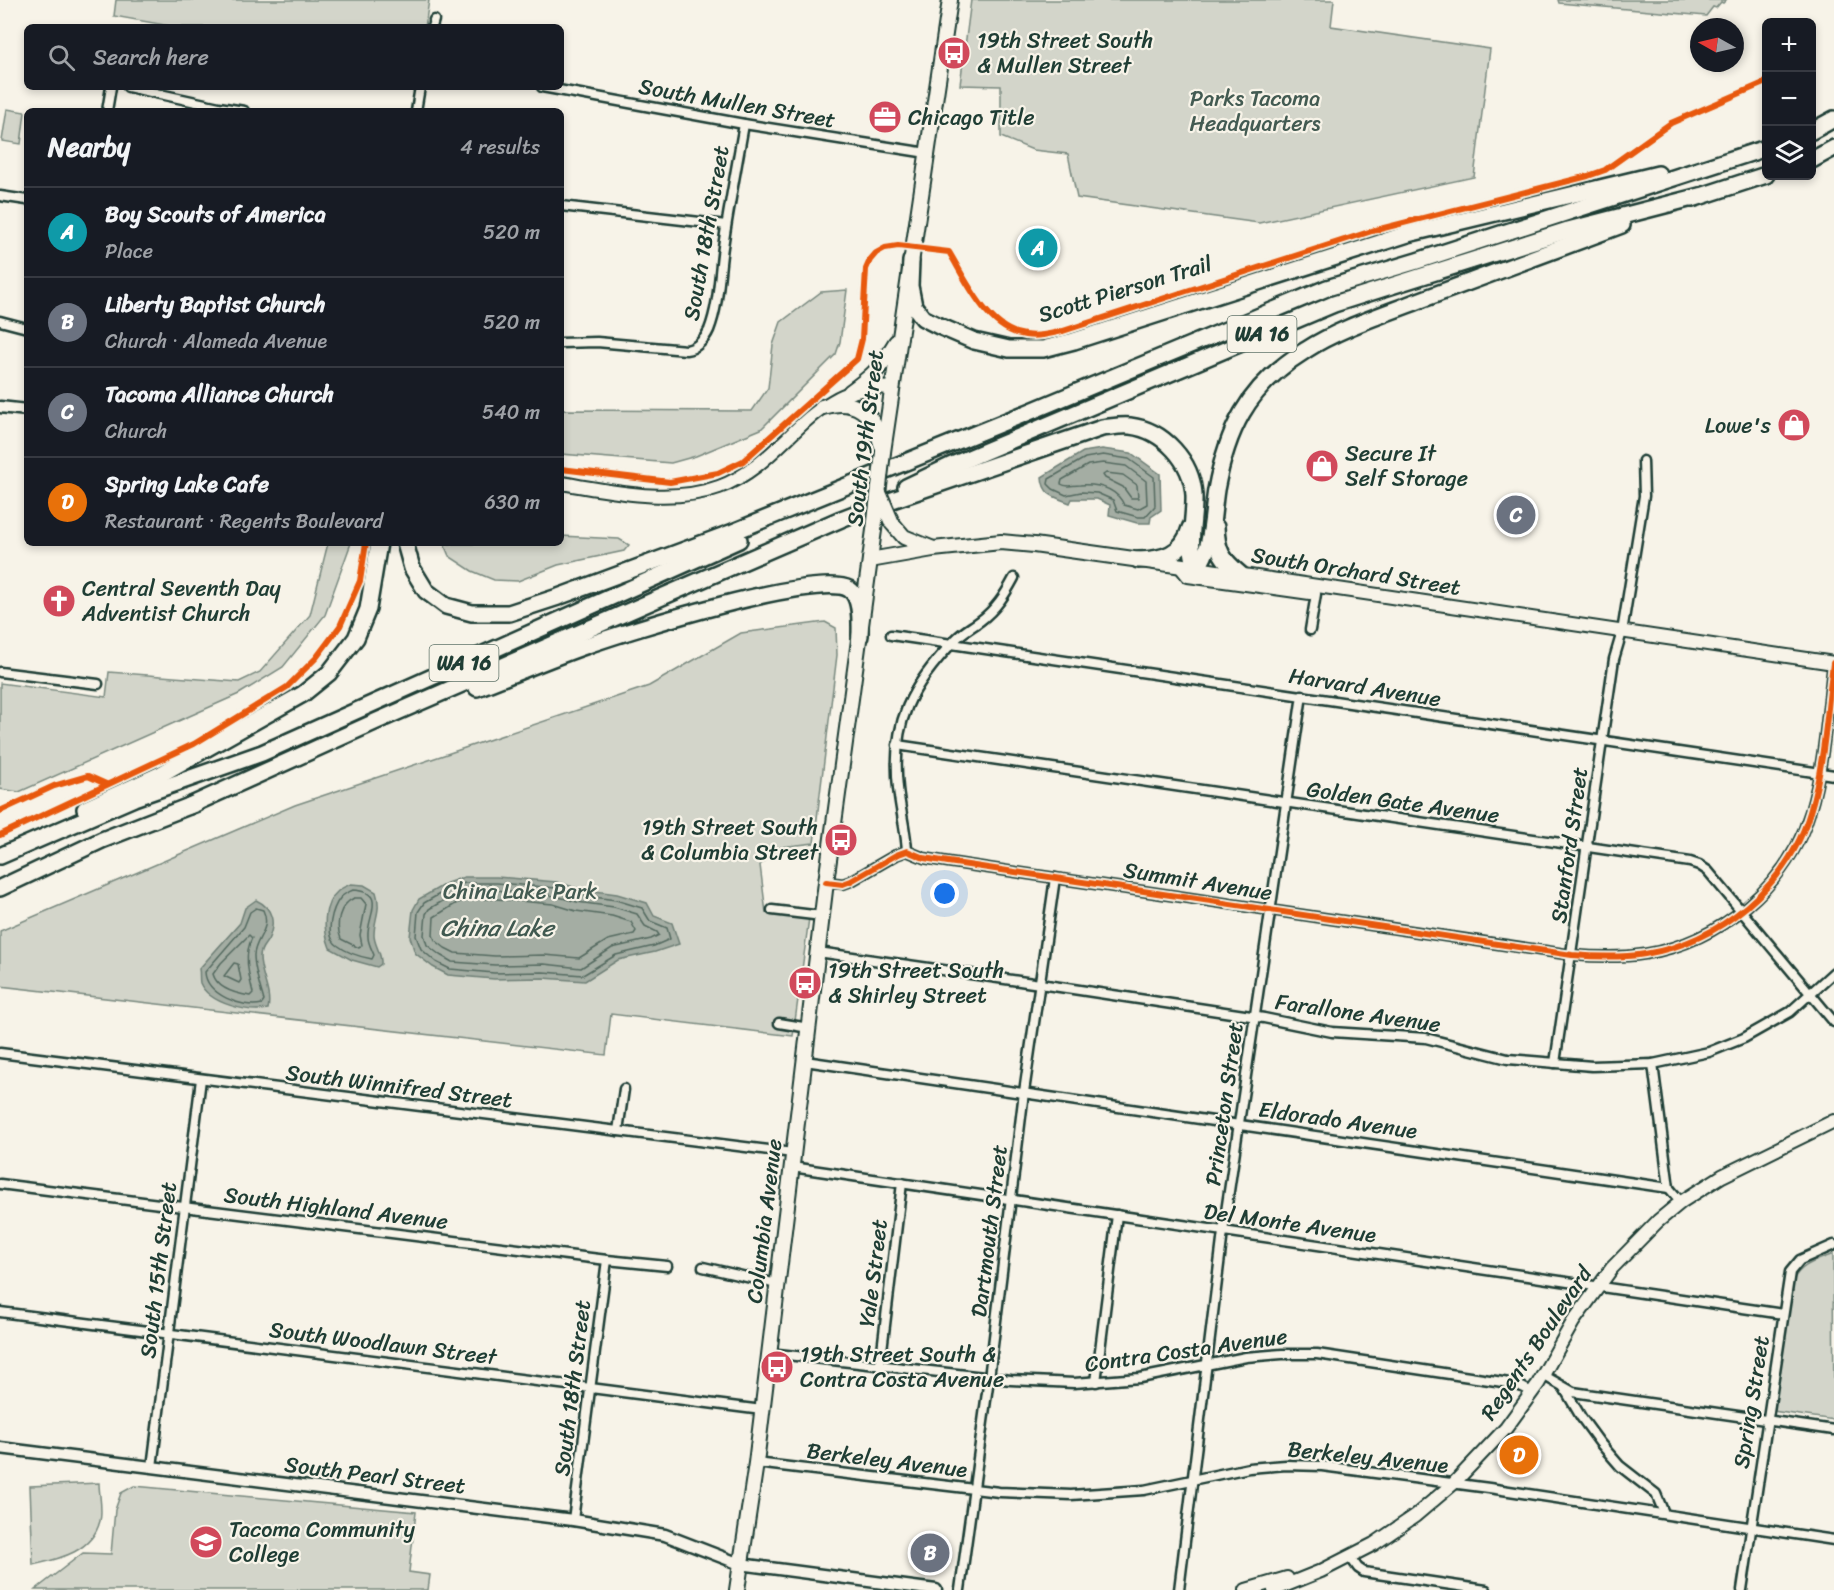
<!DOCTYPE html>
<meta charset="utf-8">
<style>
body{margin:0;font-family:Sriracha,sans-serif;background:#242831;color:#f1f3f6}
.controls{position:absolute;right:18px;top:18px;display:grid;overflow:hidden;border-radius:9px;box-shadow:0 3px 9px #0003}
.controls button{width:54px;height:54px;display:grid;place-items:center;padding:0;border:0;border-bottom:2px solid #363941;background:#171b24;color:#f1f3f6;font:30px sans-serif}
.compass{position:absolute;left:1690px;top:18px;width:54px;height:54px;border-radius:50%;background:#171b24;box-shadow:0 3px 9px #0003;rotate:278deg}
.you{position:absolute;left:945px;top:894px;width:21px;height:21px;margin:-15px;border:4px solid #fff;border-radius:50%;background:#1a73e8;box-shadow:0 0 0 9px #1a73e833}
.badge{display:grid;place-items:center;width:39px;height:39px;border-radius:50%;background:#1a73e8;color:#fff;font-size:20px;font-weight:700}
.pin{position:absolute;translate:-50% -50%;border:3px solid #fff;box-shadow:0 2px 6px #0006}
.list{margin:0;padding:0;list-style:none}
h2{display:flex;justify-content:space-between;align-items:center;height:78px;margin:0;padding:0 24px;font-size:26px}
h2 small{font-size:20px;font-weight:400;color:#9ea1a6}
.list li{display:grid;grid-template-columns:39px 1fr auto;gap:18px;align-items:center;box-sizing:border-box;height:90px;padding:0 24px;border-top:2px solid #363941}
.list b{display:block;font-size:22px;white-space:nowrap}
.list p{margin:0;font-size:20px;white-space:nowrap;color:#9ea1a6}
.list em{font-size:20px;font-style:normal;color:#9ea1a6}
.icon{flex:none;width:33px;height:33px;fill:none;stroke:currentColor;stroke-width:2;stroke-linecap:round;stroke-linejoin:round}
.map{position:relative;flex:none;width:1834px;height:1590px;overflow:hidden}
.search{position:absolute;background:#171b24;box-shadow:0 3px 9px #0003;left:24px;top:24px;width:540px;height:66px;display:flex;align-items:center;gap:15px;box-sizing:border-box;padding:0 21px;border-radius:9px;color:#9ea1a6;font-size:22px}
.panel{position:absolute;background:#171b24;box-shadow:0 3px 9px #0003;left:24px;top:108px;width:540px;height:438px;border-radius:9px}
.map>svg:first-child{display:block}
</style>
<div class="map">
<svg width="1834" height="1590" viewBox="0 0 1834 1590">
<rect width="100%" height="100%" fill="#f7f3e8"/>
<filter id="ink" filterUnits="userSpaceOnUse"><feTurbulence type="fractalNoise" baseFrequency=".0167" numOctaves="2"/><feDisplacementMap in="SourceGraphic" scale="12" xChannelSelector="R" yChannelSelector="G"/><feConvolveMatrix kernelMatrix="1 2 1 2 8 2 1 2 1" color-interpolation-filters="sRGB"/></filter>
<g filter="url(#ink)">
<!-- green -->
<g fill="#d3d5ca" stroke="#79897f" stroke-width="1.5">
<polygon points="116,0 429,0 425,27 176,27 114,16"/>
<polygon points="971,0 1334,0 1331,26 1490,49 1474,177 1259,223 1077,198 1068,154 1033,150 1001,137 1001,86 960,85"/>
<polygon points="1558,0 1726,0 1723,3 1721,2 1716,8 1713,7 1706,16 1559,3"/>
<polygon points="7,109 25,112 21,144 2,141"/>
<polygon points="847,290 840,342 836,354 761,429 696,456 671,463 561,454 561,410 752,411 768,388 773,345 781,322 821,292"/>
<polygon points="561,536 619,539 629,545 624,551 558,565 518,581 494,580 472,571 449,556 444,544 561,543"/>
<polygon points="328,543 351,543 325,615 283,667 239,694 19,792 0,789 0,683 106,697 109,672 239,682 260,672 310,615"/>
<polygon points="825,622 836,628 837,655 814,843 781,847 760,865 766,913 809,918 793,1036 611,1014 606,1055 0,986 0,931 295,805 649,686 741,633"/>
<path d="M 1833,1254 L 1834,1420 L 1773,1411 L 1793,1281 C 1800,1264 1817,1261 1833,1254 Z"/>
<path d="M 99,1483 C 99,1494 103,1510 100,1521 C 92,1552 59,1559 33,1565 L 30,1486 Z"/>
<polygon points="134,1486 416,1512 409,1572 430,1575 428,1590 35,1590 83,1553 111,1554 115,1510 121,1493"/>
</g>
<!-- water -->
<g fill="#a4ada3" stroke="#6f8077" stroke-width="1.5">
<path d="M 1102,449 L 1131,453 L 1160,474 L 1161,510 L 1151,517 L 1150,523 L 1137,523 L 1109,515 L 1110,505 L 1097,499 L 1072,499 L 1070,503 C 1054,497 1043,495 1042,477 L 1083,452 Z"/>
<polygon points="464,877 497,877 557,882 580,889 617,894 647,903 654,916 672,923 679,944 655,952 618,960 585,981 543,978 494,979 448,975 433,967 415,953 410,937 413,910 419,899 447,883"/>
<path d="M 351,884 L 364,885 L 376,892 C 382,910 374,918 374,935 C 374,945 382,953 381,964 L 377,967 L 352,960 L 330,948 C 323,930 322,905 338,891 C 341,888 347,886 351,884 Z"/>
<path d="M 256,900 C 273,908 276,923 268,940 C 264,946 260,949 260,957 C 260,974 272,992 268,1009 C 249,1013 209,1004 200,983 C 199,979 200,973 199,969 L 240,923 L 245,908 Z"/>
</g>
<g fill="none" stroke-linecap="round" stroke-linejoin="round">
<!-- shore -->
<g stroke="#546a60" stroke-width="1.5">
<polygon points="1103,455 1129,459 1154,477 1155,506 1145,517 1138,517 1117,511 1113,500 1097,493 1081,492 1066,495 1053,489 1048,484 1049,479 1085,458"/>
<path d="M 1103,463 L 1126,466 L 1146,481 L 1147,504 L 1138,509 L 1124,505 C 1116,488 1098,484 1080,485 C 1072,485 1067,488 1061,484 L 1062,480 L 1088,465 Z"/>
<polygon points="1106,473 1123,475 1137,485 1138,498 1131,498 1123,487 1105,478 1103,475"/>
<polygon points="465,883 497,883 556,888 579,895 616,900 642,908 650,921 667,928 670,939 654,946 616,955 583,975 543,972 494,973 450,969 436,962 421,949 416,936 418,912 424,903 450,888"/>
<path d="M 353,890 C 389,892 366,917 368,937 C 368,943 372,950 374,955 L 372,959 C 361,957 346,952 337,945 C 324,935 332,908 341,897 C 344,894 349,892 353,890 Z"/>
<polygon points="467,890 496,890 555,896 577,902 614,907 637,914 645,926 657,932 659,935 651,939 612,948 581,968 544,964 495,965 452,962 440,955 427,945 424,935 426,914 429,909 453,895"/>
<path d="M 354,898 L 361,898 L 366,904 L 360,935 L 362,945 L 359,948 L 341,939 C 335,924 339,905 354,898 Z"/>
<polygon points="469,899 496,899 553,904 576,911 612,916 631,922 636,931 634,934 608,940 579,958 544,955 495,956 455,953 445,948 435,940 433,935 434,917 457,903"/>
<path d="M 256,908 L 263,910 C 272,929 255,938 254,955 C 254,970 260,986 264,1001 L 262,1004 C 242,1009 206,994 205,972 L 244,927 L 250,912 Z"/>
<path d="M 249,935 L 252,938 C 243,955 249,976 253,993 L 250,996 C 237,994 217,989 213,974 L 221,963 Z"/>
<polygon points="234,963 238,964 241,980 239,983 224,976"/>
</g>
<!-- minor casing -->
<g stroke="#1f3d34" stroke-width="13">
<g id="minor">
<polyline points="432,27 434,20"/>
<polyline points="128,87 219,107 244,111"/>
<polyline points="542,87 744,124 927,153"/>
<polyline points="107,111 111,87"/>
<polyline points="416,111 420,87"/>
<polyline points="0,196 27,200"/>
<polyline points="561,206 726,225"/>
<polyline points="0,321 27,328"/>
<path d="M 561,343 L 597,342 L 686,350 C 696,349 705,339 709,330 C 719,305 719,274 723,247 C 729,206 737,165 744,124"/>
<polyline points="1310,630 1316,594"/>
<polyline points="891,635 1834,775"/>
<polyline points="0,672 98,684"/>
<polyline points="897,745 1690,862 1699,865 1708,871 1834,1022"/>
<path d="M 907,851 C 906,830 900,809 898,788 C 891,722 911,686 955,640 C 962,632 972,627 980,621 C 996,609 1005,595 1014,578"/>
<path d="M 826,882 L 843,884 L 851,881 L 896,855 L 907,851 L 924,858 L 948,862 L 1572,955 C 1596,957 1620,958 1645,954 C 1719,942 1788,886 1810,812 C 1824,767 1827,711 1833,663"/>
<polyline points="772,910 822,916"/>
<polyline points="818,952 1040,984 1264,1018 1332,1032 1426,1038 1508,1059 1592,1066 1653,1064 1709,1052 1744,1038 1790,1012 1834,972"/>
<polyline points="779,1023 809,1028"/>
<polyline points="0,1053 793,1153"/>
<polyline points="805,1061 1669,1188 1681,1202"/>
<polyline points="1555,1063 1614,659 1622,632 1644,496 1643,461"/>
<polyline points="1653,1064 1669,1188"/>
<polyline points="618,1131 624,1089"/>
<polyline points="792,1167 1783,1314"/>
<polyline points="0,1184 607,1260 667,1266"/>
<polyline points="703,1267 777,1284"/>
<polyline points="0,1312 762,1410"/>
<polyline points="769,1353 1011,1380 1074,1383 1140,1378 1246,1357 1282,1354 1317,1354 1516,1384 1532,1392"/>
<polyline points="880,1367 902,1183"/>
<polyline points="1543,1375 1573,1392 1834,1430"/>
<polyline points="1096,1382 1117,1215"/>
<polyline points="1564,1388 1581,1417 1600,1443 1620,1466 1656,1494 1664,1513"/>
<polyline points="756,1463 999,1492 1071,1495 1144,1490 1249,1468 1286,1465 1322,1466 1489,1488 1834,1540"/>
<polyline points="152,1467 201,1079"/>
<polyline points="573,1520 607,1260"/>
<polyline points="1350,1557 1358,1568 1364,1572 1486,1590"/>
<polyline points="960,1590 989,1378 1024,1092 1055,878"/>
<polyline points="1179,1590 1223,1232 1302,695"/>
<polyline points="1742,1590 1790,1272 1800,1260 1834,1245"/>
</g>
</g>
<!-- tertiary casing -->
<g stroke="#1f3d34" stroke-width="15">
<g id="tertiary">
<polyline points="0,407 27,410"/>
<polyline points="0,1448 573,1520 665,1535 740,1564 936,1590"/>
</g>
</g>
<!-- secondary casing -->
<g stroke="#1f3d34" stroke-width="16">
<g id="secondary">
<path d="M 561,483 C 611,491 670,505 719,487 C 788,462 810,381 892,388"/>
<polyline points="1180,566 1188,576 1310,593"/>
<polyline points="1197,568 1834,663"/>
<polyline points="1246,1590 1287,1578"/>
<polyline points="1274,1590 1321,1571 1374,1544 1415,1516 1454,1483 1506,1428 1538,1384 1573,1322 1612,1268 1658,1221 1681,1202 1722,1176 1834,1121"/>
</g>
</g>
<!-- primary casing -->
<g stroke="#1f3d34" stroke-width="18">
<g id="primary">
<path d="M 850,392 C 875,374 880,369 896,342"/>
<path d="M 822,407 C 856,397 874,413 881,444"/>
<polyline points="883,452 950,0"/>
<polyline points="892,523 904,537 931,548"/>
<polyline points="870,560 933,549 1001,542 1034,545 1197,568"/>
<polyline points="737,1590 756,1463 826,882 874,530"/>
</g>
</g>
<!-- motorway casing -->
<g stroke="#1f3d34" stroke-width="20">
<g id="motorway">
<polyline points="1812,131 1834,119"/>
<polyline points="1812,160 1834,148"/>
<polyline points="1692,199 1766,175"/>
<polyline points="911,261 910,286 914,306 923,318 939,326 974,341 1009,349 1043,349 1074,341 1408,234 1658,174"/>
<polyline points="906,487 950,466 1334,304 1568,230 1700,196"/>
<path d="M 1216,527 C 1217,552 1222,559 1241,575"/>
<polyline points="405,543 412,568 426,591 446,606 472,613 509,613 558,597 733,532 1029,412 1327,288 1417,261 1766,148"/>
<path d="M 1138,560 C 1162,560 1183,554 1190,528"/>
<path d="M 1197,568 C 1213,548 1212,515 1216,490 C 1221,463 1228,437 1242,413 C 1257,387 1280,366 1306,350 C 1338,329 1382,315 1418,301 C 1486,275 1554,250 1622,225"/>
<path d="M 477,688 C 514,674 550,658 588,645 C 627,631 818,571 849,589 C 862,597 860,623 860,636"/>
<path d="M 189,806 L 377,721 L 841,519 L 872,507 L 1102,428 C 1112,427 1121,425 1130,426 C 1164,430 1192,462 1194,495 C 1195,520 1186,545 1197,568"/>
<polyline points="85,809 161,774 303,694 329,673 356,638 368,609 379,543"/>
<polyline points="0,856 134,798 262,753 739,540"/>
<polyline points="0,888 102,840 197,803"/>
</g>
</g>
<!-- minor -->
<use href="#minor" stroke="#f7f3e8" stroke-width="8"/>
<!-- tertiary -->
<use href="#tertiary" stroke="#f7f3e8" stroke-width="10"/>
<!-- secondary -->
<use href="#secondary" stroke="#f7f3e8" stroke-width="12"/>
<!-- primary -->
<use href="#primary" stroke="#f7f3e8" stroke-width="14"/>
<!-- motorway -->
<use href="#motorway" stroke="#f7f3e8" stroke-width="15"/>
<!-- primary-bridge casing -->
<g stroke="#1f3d34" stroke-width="18" stroke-linecap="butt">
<g id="primary-bridge">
<polyline points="880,495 892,523"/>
<polyline points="874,530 883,452"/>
</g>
</g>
<!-- primary-bridge -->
<use href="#primary-bridge" stroke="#f7f3e8" stroke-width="14"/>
<!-- cycleway casing -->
<g stroke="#f7f3e8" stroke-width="10">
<g id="cycleway">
<path d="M 561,469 L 670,482 L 718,473 L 743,461 L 857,359 L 862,339 L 866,269 L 870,260 L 876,253 L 885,248 L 898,246 L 949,252 C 966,280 988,331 1025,335 C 1038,337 1050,334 1063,331 L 1372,231 L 1588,176 L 1605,170 L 1671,123 L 1766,82"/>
<polyline points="0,811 54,786 88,776 106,784"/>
<polyline points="0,835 194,744 287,687 316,658 340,626 360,581 366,543"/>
<path d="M 826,882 L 843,884 L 851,881 L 896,855 L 907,851 L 924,858 L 948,862 L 1572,955 C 1596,957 1620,958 1645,954 C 1719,942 1788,886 1810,812 C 1824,767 1827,711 1833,663"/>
</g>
</g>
<!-- cycleway -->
<use href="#cycleway" stroke="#e8590c" stroke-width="6"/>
</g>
</g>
<!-- icons -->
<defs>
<g id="bus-disc" transform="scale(1.725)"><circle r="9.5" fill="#d1495b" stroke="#f7f3e8"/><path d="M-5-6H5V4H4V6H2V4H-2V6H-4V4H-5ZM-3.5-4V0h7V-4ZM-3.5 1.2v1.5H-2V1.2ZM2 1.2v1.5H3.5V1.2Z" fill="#fff"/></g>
<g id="office-disc" transform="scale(1.725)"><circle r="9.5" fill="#d1495b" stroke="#f7f3e8"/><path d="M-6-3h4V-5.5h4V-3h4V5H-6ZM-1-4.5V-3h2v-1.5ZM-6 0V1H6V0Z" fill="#fff"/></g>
<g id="shop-disc" transform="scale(1.725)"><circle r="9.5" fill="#d1495b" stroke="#f7f3e8"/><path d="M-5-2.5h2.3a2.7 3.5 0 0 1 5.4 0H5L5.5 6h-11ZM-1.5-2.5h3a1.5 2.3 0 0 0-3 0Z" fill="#fff"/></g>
<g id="church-disc" transform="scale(1.725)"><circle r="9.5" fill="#d1495b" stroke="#f7f3e8"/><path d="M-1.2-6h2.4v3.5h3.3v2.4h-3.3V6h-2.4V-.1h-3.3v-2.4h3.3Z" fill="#fff"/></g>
<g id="university-disc" transform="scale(1.725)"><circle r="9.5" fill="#d1495b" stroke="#f7f3e8"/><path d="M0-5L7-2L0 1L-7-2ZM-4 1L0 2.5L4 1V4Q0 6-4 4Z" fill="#fff"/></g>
</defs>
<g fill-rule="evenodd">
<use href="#bus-disc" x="954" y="53"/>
<use href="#office-disc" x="885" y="117"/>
<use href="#shop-disc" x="1794" y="425"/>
<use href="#shop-disc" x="1322" y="466"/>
<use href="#church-disc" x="59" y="601"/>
<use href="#bus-disc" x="841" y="840"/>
<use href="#bus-disc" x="805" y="983"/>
<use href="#bus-disc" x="777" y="1367"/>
<use href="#university-disc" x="206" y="1542"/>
</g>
<g text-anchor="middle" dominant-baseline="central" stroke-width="4.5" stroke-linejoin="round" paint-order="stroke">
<!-- shield labels -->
<g fill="#f7f3e8" stroke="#60746a" stroke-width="1.5">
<rect x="1227.5" y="316" width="69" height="36" rx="4.5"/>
<rect x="429.5" y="645" width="69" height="36" rx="4.5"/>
</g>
<g font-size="21" font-weight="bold" fill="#1f3d34">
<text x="1262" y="334">WA 16</text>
<text x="464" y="663">WA 16</text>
</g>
<!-- poi labels -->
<g font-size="22" fill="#1f3d34" stroke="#f7f3e8" text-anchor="start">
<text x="977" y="40">19th Street South<tspan x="977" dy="25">&amp; Mullen Street</tspan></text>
<text x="908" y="117">Chicago Title</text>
<text x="1771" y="425" text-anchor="end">Lowe's</text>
<text x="1345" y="453">Secure It<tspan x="1345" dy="25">Self Storage</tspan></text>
<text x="82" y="588">Central Seventh Day<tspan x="82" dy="25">Adventist Church</tspan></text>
<text x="818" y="827" text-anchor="end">19th Street South<tspan x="818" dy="25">&amp; Columbia Street</tspan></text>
<text x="828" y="970">19th Street South<tspan x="828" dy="25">&amp; Shirley Street</tspan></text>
<text x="800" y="1354">19th Street South &amp;<tspan x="800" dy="25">Contra Costa Avenue</tspan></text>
<text x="229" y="1529">Tacoma Community<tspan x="229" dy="25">College</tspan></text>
</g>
<!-- park labels -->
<g font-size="22" fill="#435b52" stroke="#f7f3e8">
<text x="1255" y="98">Parks Tacoma<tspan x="1255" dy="25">Headquarters</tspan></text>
<text x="520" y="891">China Lake Park</text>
</g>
<!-- street labels -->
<g font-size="22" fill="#1f3d34" stroke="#f7f3e8">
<text transform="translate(737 103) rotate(10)">South Mullen Street</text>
<text transform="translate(706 233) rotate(-80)">South 18th Street</text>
<text transform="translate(1125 289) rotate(-17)">Scott Pierson Trail</text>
<text transform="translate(865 438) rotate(-83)">South 19th Street</text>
<text transform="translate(1356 571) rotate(9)">South Orchard Street</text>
<text transform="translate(1365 687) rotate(9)">Harvard Avenue</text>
<text transform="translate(1403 802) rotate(8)">Golden Gate Avenue</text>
<text transform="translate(1569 845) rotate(-82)">Stanford Street</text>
<text transform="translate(1198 881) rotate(9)">Summit Avenue</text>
<text transform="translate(1358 1013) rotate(8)">Farallone Avenue</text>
<text transform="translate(399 1086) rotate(7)">South Winnifred Street</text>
<text transform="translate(1224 1104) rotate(-82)">Princeton Street</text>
<text transform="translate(1338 1120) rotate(8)">Eldorado Avenue</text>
<text transform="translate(336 1208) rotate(7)">South Highland Avenue</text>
<text transform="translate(764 1221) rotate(-83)">Columbia Avenue</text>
<text transform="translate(1290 1223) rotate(8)">Del Monte Avenue</text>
<text transform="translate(989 1231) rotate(-83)">Dartmouth Street</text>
<text transform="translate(158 1270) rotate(-83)">South 15th Street</text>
<text transform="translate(873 1273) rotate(-83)">Yale Street</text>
<text transform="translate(383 1343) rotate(7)">South Woodlawn Street</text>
<text transform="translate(1536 1343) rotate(-56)">Regents Boulevard</text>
<text transform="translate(1186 1350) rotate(-8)">Contra Costa Avenue</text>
<text transform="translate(572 1388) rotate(-83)">South 18th Street</text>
<text transform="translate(1751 1402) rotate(-81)">Spring Street</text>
<text transform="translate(1368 1457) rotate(6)">Berkeley Avenue</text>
<text transform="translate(887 1460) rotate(7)">Berkeley Avenue</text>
<text transform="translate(375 1475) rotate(7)">South Pearl Street</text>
</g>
<!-- water labels -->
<g font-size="24" font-style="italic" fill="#405950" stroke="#f7f3e8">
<text x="497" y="928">China Lake</text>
</g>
</g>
</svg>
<div class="controls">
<button>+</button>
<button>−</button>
<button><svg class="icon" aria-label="layers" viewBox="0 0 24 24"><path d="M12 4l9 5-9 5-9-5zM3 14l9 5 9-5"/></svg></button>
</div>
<svg class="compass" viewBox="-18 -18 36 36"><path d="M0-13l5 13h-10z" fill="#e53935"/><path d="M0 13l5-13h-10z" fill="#9ea1a6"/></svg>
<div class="you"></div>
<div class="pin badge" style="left:1038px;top:248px;background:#0f9aa8">A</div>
<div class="pin badge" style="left:930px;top:1553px;background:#6b7280">B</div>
<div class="pin badge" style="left:1516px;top:515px;background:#6b7280">C</div>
<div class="pin badge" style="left:1519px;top:1455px;background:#e8710a">D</div>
<div class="search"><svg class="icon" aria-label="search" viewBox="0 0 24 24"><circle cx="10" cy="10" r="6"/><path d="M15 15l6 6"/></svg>Search here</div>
<section class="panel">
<h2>Nearby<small>4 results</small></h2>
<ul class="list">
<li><span class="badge" style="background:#0f9aa8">A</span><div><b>Boy Scouts of America</b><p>Place</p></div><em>520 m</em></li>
<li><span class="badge" style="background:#6b7280">B</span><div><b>Liberty Baptist Church</b><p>Church · Alameda Avenue</p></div><em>520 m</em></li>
<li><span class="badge" style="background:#6b7280">C</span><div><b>Tacoma Alliance Church</b><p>Church</p></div><em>540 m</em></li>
<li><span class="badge" style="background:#e8710a">D</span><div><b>Spring Lake Cafe</b><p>Restaurant · Regents Boulevard</p></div><em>630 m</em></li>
</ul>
</section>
</div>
